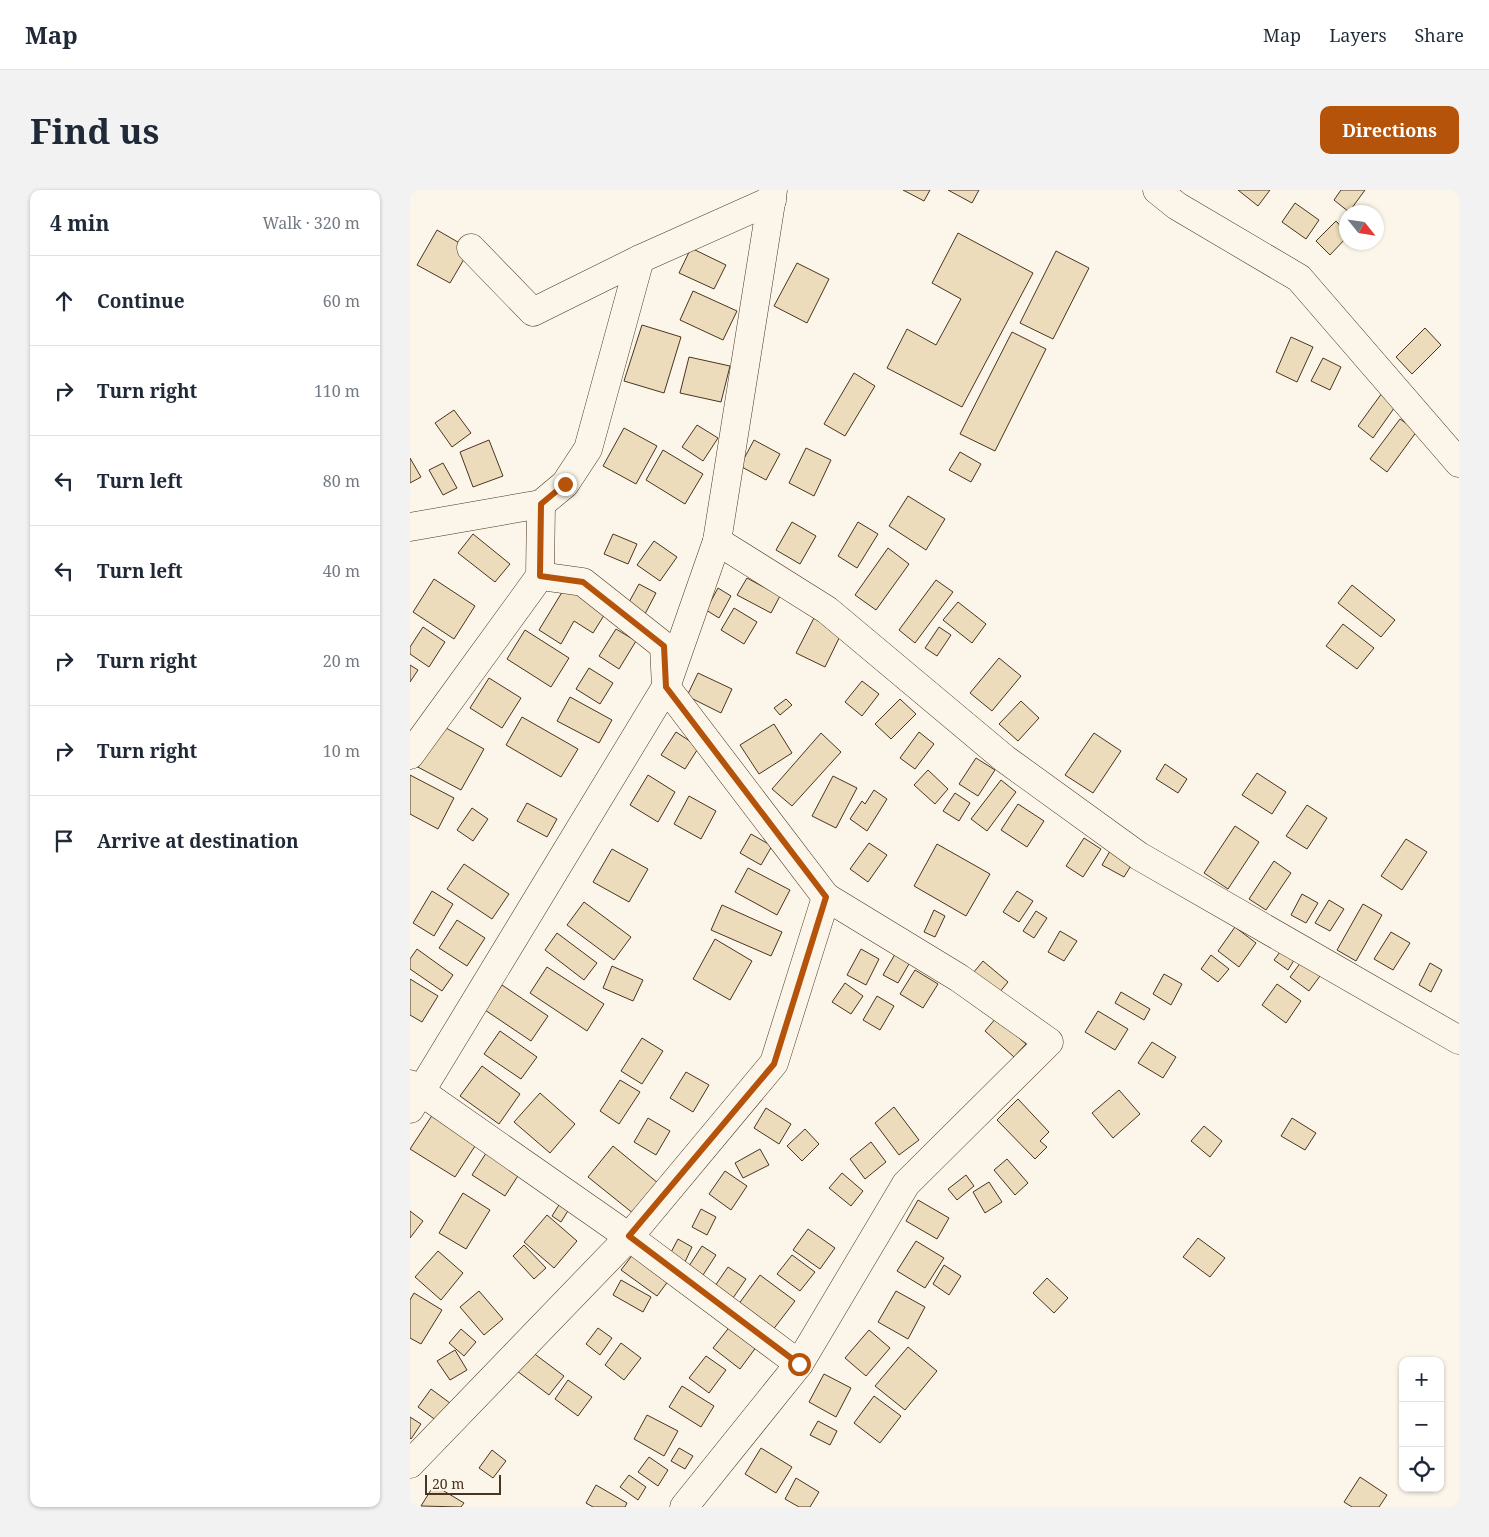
<!DOCTYPE html>
<meta charset="utf-8">
<style>
body{margin:0;font-family:"Noto Serif",serif;background:#f2f2f3;color:#1f2937}
.controls{position:absolute;right:15px;bottom:15px;display:grid;overflow:hidden;border-radius:10px;box-shadow:0 1px 4px #0004}
.controls button{width:45px;height:45px;display:grid;place-items:center;padding:0;border:0;border-bottom:1px solid #e0e1e3;background:#fff;color:#1f2937;font:25px sans-serif}
.compass{position:absolute;left:929px;top:15px;width:45px;height:45px;border-radius:50%;background:#fff;box-shadow:0 1px 4px #0004;rotate:120deg}
.scale{position:absolute;left:15px;bottom:12px;width:76px;box-sizing:border-box;padding-left:5px;border:2px solid #4a3520;border-top:0;font-size:14px;line-height:18px;white-space:nowrap;color:#4a3520;-webkit-text-stroke:4px #fbf6e9;paint-order:stroke}
.stop{position:absolute;width:15px;height:15px;margin:-11px;border:4px solid #b45309;border-radius:50%;background:#fff}
.stop.end{background:#b45309;border-color:#fff;box-shadow:0 1px 5px #0008}
.list{margin:0;padding:0;list-style:none}
h2{display:flex;justify-content:space-between;align-items:center;height:65px;margin:0;padding:0 20px;font-size:21px}
h2 small{font-size:16px;font-weight:400;color:#747a83}
.list li{display:grid;grid-template-columns:32px 1fr auto;gap:15px;align-items:center;box-sizing:border-box;height:90px;padding:0 20px;border-top:1px solid #e0e1e3}
.list b{display:block;font-size:19px;white-space:nowrap}
.list em{font-size:16px;font-style:normal;color:#747a83}
.icon{flex:none;width:28px;height:28px;fill:none;stroke:currentColor;stroke-width:2;stroke-linecap:round;stroke-linejoin:round}
.map{position:relative;flex:none;width:1049px;height:1317px;overflow:hidden;border-radius:10px}
header{display:flex;align-items:center;gap:30px;box-sizing:border-box;height:70px;padding:0 25px;background:#fff;border-bottom:1px solid #e0e1e3}
header strong{font-size:24px}
nav{display:flex;gap:28px;margin-inline-start:auto;font-size:18px}
.intro{display:flex;align-items:center;justify-content:space-between;box-sizing:border-box;height:120px;padding:0 30px}
h1{margin:0;font-size:35px}
.button{padding:12px 22px;border-radius:10px;background:#b45309;color:#fff;font-size:18px;font-weight:700}
main{display:flex;gap:30px;padding:0 30px}
aside{flex:1;background:#fff;border-radius:10px;box-shadow:0 1px 4px #0004}
.map>svg:first-child{display:block}
</style>
<header>
<strong>Map</strong>
<nav><a>Map</a><a>Layers</a><a>Share</a></nav>
</header>
<div class="intro"><h1>Find us</h1><a class="button">Directions</a></div>
<main>
<aside>
<h2>4 min<small>Walk · 320 m</small></h2>
<ul class="list">
<li><svg class="icon" aria-label="ahead" viewBox="0 0 24 24"><path d="M12 20V5M6 11l6-6 6 6"/></svg><div><b>Continue</b></div><em>60 m</em></li>
<li><svg class="icon" aria-label="right" viewBox="0 0 24 24"><path d="M7 20v-9h11M14 6l5 5-5 5"/></svg><div><b>Turn right</b></div><em>110 m</em></li>
<li><svg class="icon" aria-label="left" viewBox="0 0 24 24"><path d="M17 20v-9H6M10 6l-5 5 5 5"/></svg><div><b>Turn left</b></div><em>80 m</em></li>
<li><svg class="icon" aria-label="left" viewBox="0 0 24 24"><path d="M17 20v-9H6M10 6l-5 5 5 5"/></svg><div><b>Turn left</b></div><em>40 m</em></li>
<li><svg class="icon" aria-label="right" viewBox="0 0 24 24"><path d="M7 20v-9h11M14 6l5 5-5 5"/></svg><div><b>Turn right</b></div><em>20 m</em></li>
<li><svg class="icon" aria-label="right" viewBox="0 0 24 24"><path d="M7 20v-9h11M14 6l5 5-5 5"/></svg><div><b>Turn right</b></div><em>10 m</em></li>
<li><svg class="icon" aria-label="arrive" viewBox="0 0 24 24"><path d="M6 21V4h12l-3 4 3 4H6"/></svg><div><b>Arrive at destination</b></div></li>
</ul>
</aside>
<div class="map">
<svg width="1049" height="1317" viewBox="0 0 1049 1317">
<rect width="100%" height="100%" fill="#fbf6e9"/>
<!-- building -->
<g fill="#ecdcbc" stroke="#4a3520">
<polygon points="493,0 520,0 514,11"/>
<polygon points="538,0 569,0 562,13"/>
<polygon points="828,0 860,0 848,16"/>
<polygon points="931,0 955,0 939,22 924,10"/>
<polygon points="885,13 909,30 896,49 872,32"/>
<polygon points="926,31 936,42 936,48 920,65 906,51"/>
<polygon points="27,40 60,59 40,93 7,75"/>
<polygon points="548,43 623,83 552,217 477,178 497,139 526,155 551,109 522,93"/>
<polygon points="281,58 316,75 304,99 269,83"/>
<polygon points="646,61 679,78 643,149 610,133"/>
<polygon points="387,73 419,89 397,133 364,116"/>
<polygon points="283,101 327,121 313,150 270,130"/>
<polygon points="232,135 271,147 254,203 214,191"/>
<polygon points="1015,138 1031,155 1002,184 986,167"/>
<polygon points="602,142 636,159 585,261 550,244"/>
<polygon points="881,147 903,157 887,192 866,182"/>
<polygon points="279,167 320,176 311,212 270,203"/>
<polygon points="913,168 931,177 920,200 901,191"/>
<polygon points="444,183 465,196 435,246 414,234"/>
<polygon points="972,203 987,214 963,248 948,236"/>
<polygon points="44,220 61,243 42,257 25,233"/>
<polygon points="990,229 1007,241 977,282 960,269"/>
<polygon points="287,235 308,248 293,271 272,257"/>
<polygon points="214,238 247,256 226,294 193,276"/>
<polygon points="79,250 93,286 63,297 50,262"/>
<polygon points="344,250 370,264 356,290 330,276"/>
<polygon points="396,258 421,270 404,306 379,293"/>
<polygon points="253,260 293,284 275,314 236,290"/>
<polygon points="550,262 571,274 561,292 539,280"/>
<polygon points="0,268 11,287 0,293"/>
<polygon points="33,273 47,298 33,305 19,280"/>
<polygon points="498,306 535,329 516,360 479,336"/>
<polygon points="382,332 406,346 390,374 366,360"/>
<polygon points="448,332 468,344 447,378 428,366"/>
<polygon points="63,344 100,374 85,392 48,363"/>
<polygon points="203,344 227,354 218,374 194,364"/>
<polygon points="244,351 267,367 250,391 227,375"/>
<polygon points="478,358 499,374 466,420 445,405"/>
<polygon points="337,388 370,406 361,423 327,405"/>
<polygon points="24,389 65,416 44,449 3,422"/>
<polygon points="526,390 543,402 505,453 489,440"/>
<polygon points="157,394 198,419 183,443 164,431 151,454 129,440"/>
<polygon points="229,394 246,403 235,424 218,414"/>
<polygon points="942,395 985,430 971,447 928,413"/>
<polygon points="308,398 321,406 309,428 296,420"/>
<polygon points="548,412 576,434 562,453 533,430"/>
<polygon points="324,418 347,432 334,454 311,440"/>
<polygon points="406,424 434,438 415,477 386,463"/>
<polygon points="933,434 964,458 947,479 916,456"/>
<polygon points="13,437 35,452 19,477 0,464 0,457"/>
<polygon points="529,437 541,445 527,466 515,458"/>
<polygon points="206,439 226,451 209,479 189,466"/>
<polygon points="115,440 159,468 141,497 97,469"/>
<polygon points="589,468 611,486 582,521 560,503"/>
<polygon points="0,475 8,480 0,492"/>
<polygon points="179,478 203,493 190,514 166,499"/>
<polygon points="288,483 322,499 311,523 277,506"/>
<polygon points="79,488 111,508 92,538 60,518"/>
<polygon points="452,491 469,504 452,526 435,512"/>
<polygon points="160,507 202,530 189,553 147,531"/>
<polygon points="376,509 382,515 370,525 364,518"/>
<polygon points="490,509 506,524 481,549 465,534"/>
<polygon points="611,511 629,528 608,551 589,534"/>
<polygon points="112,527 168,559 151,587 96,555"/>
<polygon points="27,533 74,559 51,600 4,575"/>
<polygon points="364,534 382,563 349,584 330,555"/>
<polygon points="266,542 289,557 275,579 251,565"/>
<polygon points="509,542 524,554 505,579 490,568"/>
<polygon points="411,543 431,562 382,616 362,599"/>
<polygon points="684,543 711,561 683,603 655,585"/>
<polygon points="566,568 585,580 568,606 549,594"/>
<polygon points="755,574 777,589 768,603 746,589"/>
<polygon points="518,580 538,599 525,614 504,595"/>
<polygon points="847,583 876,602 862,624 832,605"/>
<polygon points="0,585 44,608 28,639 0,624"/>
<polygon points="238,585 265,602 248,632 220,615"/>
<polygon points="423,586 447,598 426,638 402,626"/>
<polygon points="591,590 606,602 577,641 561,629"/>
<polygon points="464,600 477,609 457,641 440,629 452,611 455,614"/>
<polygon points="545,603 560,613 549,631 533,621"/>
<polygon points="279,606 306,621 291,649 264,634"/>
<polygon points="117,613 147,629 137,647 107,631"/>
<polygon points="608,614 634,631 617,657 591,640"/>
<polygon points="897,615 917,628 897,659 876,646"/>
<polygon points="62,618 78,629 63,651 47,640"/>
<polygon points="825,636 849,652 818,699 794,683"/>
<polygon points="341,644 362,656 351,675 330,663"/>
<polygon points="674,648 691,659 673,687 656,676"/>
<polygon points="996,649 1017,662 992,700 971,686"/>
<polygon points="459,653 477,665 458,692 440,679"/>
<polygon points="527,654 580,684 556,726 504,696"/>
<polygon points="202,659 238,679 219,712 183,692"/>
<polygon points="700,661 722,674 714,687 692,675"/>
<polygon points="864,671 881,683 856,720 839,709"/>
<polygon points="54,674 99,704 82,729 37,699"/>
<polygon points="338,678 380,700 367,725 325,702"/>
<polygon points="22,701 43,714 24,746 3,733"/>
<polygon points="607,701 623,711 609,732 593,722"/>
<polygon points="892,704 908,713 896,733 881,725"/>
<polygon points="919,710 934,719 920,741 905,733"/>
<polygon points="174,712 221,747 204,770 157,735"/>
<polygon points="953,714 972,725 946,771 927,760"/>
<polygon points="312,715 372,742 361,766 301,740"/>
<polygon points="524,720 535,726 525,747 514,742"/>
<polygon points="626,721 637,728 624,748 613,741"/>
<polygon points="47,730 75,748 57,776 29,758"/>
<polygon points="825,737 846,753 829,777 808,761"/>
<polygon points="650,741 667,751 654,771 638,762"/>
<polygon points="981,742 1000,753 983,780 964,769"/>
<polygon points="147,743 187,773 174,790 135,760"/>
<polygon points="305,749 342,771 320,810 283,789"/>
<polygon points="873,758 886,767 878,780 864,770"/>
<polygon points="7,759 43,785 32,801 0,779 0,769"/>
<polygon points="451,759 469,769 456,795 437,785"/>
<polygon points="488,759 503,767 488,793 473,785"/>
<polygon points="801,765 819,779 808,792 791,779"/>
<polygon points="573,771 598,792 584,809 559,788"/>
<polygon points="891,772 910,786 899,801 880,787"/>
<polygon points="1020,773 1032,780 1021,802 1009,795"/>
<polygon points="202,776 233,790 223,811 193,798"/>
<polygon points="137,777 194,814 177,841 120,803"/>
<polygon points="505,780 528,794 513,818 490,804"/>
<polygon points="754,784 772,794 761,815 743,804"/>
<polygon points="0,789 28,806 12,832 0,825"/>
<polygon points="435,793 453,806 441,824 422,812"/>
<polygon points="867,794 891,811 876,833 852,815"/>
<polygon points="92,795 138,826 121,851 75,820"/>
<polygon points="711,802 740,819 734,830 705,813"/>
<polygon points="467,806 484,816 470,840 453,830"/>
<polygon points="688,821 718,839 705,860 675,842"/>
<polygon points="586,828 616,854 604,867 575,841"/>
<polygon points="90,841 127,867 111,889 74,864"/>
<polygon points="232,848 253,861 232,894 211,881"/>
<polygon points="742,852 766,867 753,888 728,873"/>
<polygon points="72,876 110,904 89,934 50,906"/>
<polygon points="276,882 299,895 283,922 260,908"/>
<polygon points="210,890 230,902 209,934 190,921"/>
<polygon points="709,900 730,924 703,948 682,923"/>
<polygon points="130,903 165,934 140,963 104,932"/>
<polygon points="608,909 639,942 630,951 637,957 625,969 587,930"/>
<polygon points="484,917 509,950 489,965 465,933"/>
<polygon points="356,918 381,934 369,954 344,938"/>
<polygon points="23,924 67,953 45,987 0,959"/>
<polygon points="238,928 260,941 246,965 224,952"/>
<polygon points="882,928 906,943 895,960 871,946"/>
<polygon points="794,936 812,951 800,967 781,951"/>
<polygon points="395,939 409,954 392,971 377,956"/>
<polygon points="461,952 476,972 455,989 440,969"/>
<polygon points="203,956 248,993 224,1024 178,987"/>
<polygon points="80,957 113,978 95,1006 62,985"/>
<polygon points="350,959 359,975 333,988 325,973"/>
<polygon points="597,969 618,993 605,1005 584,980"/>
<polygon points="315,981 337,996 321,1020 299,1004"/>
<polygon points="432,983 453,1001 441,1016 419,998"/>
<polygon points="556,985 564,996 547,1010 538,999"/>
<polygon points="579,992 592,1012 575,1023 563,1002"/>
<polygon points="53,1003 80,1020 56,1059 29,1043"/>
<polygon points="152,1010 161,1016 151,1032 142,1026"/>
<polygon points="508,1010 539,1028 527,1049 496,1031"/>
<polygon points="291,1019 306,1027 297,1045 282,1037"/>
<polygon points="0,1021 13,1031 0,1048"/>
<polygon points="137,1025 167,1051 144,1078 114,1052"/>
<polygon points="398,1039 425,1058 410,1079 383,1060"/>
<polygon points="788,1048 815,1068 800,1087 773,1067"/>
<polygon points="268,1049 282,1057 274,1074 259,1066"/>
<polygon points="506,1051 534,1068 515,1098 487,1081"/>
<polygon points="114,1055 136,1078 124,1089 103,1066"/>
<polygon points="292,1056 306,1065 293,1085 279,1076"/>
<polygon points="28,1061 53,1083 31,1110 5,1087"/>
<polygon points="224,1063 259,1090 247,1106 211,1080"/>
<polygon points="382,1065 405,1082 390,1101 367,1084"/>
<polygon points="534,1075 551,1086 539,1105 523,1094"/>
<polygon points="318,1077 336,1089 323,1108 305,1096"/>
<polygon points="350,1085 385,1111 362,1141 328,1115"/>
<polygon points="637,1088 658,1108 644,1123 623,1103"/>
<polygon points="211,1090 241,1107 233,1122 203,1105"/>
<polygon points="69,1101 93,1129 74,1145 50,1117"/>
<polygon points="486,1101 515,1117 498,1149 468,1132"/>
<polygon points="4,1103 32,1120 11,1154 0,1148 0,1110"/>
<polygon points="321,1135 347,1156 330,1179 303,1158"/>
<polygon points="188,1138 202,1148 190,1165 176,1154"/>
<polygon points="51,1139 66,1152 54,1166 39,1153"/>
<polygon points="459,1140 480,1158 456,1186 435,1168"/>
<polygon points="211,1153 231,1168 214,1190 195,1175"/>
<polygon points="498,1157 527,1181 495,1220 465,1196"/>
<polygon points="45,1160 57,1180 40,1190 27,1171"/>
<polygon points="122,1162 154,1186 139,1205 107,1181"/>
<polygon points="296,1166 316,1180 299,1203 279,1188"/>
<polygon points="414,1184 441,1198 426,1227 399,1212"/>
<polygon points="158,1190 182,1207 168,1226 145,1209"/>
<polygon points="272,1196 304,1216 291,1237 259,1217"/>
<polygon points="21,1199 40,1213 27,1231 8,1217"/>
<polygon points="464,1206 491,1226 470,1253 444,1233"/>
<polygon points="237,1225 268,1241 254,1266 224,1249"/>
<polygon points="0,1227 11,1234 1,1249 0,1248"/>
<polygon points="408,1231 427,1241 420,1255 400,1245"/>
<polygon points="269,1258 283,1266 275,1279 261,1271"/>
<polygon points="351,1258 382,1277 366,1303 335,1284"/>
<polygon points="82,1260 96,1271 83,1288 69,1278"/>
<polygon points="239,1267 258,1280 248,1296 228,1282"/>
<polygon points="219,1285 236,1297 228,1310 210,1297"/>
<polygon points="950,1287 977,1305 969,1317 942,1317 934,1312"/>
<polygon points="386,1288 409,1302 400,1317 389,1317 375,1309"/>
<polygon points="24,1295 54,1313 51,1317 11,1316"/>
<polygon points="186,1295 217,1313 215,1317 183,1317 176,1313"/>
</g>
<g fill="none" stroke-linecap="round" stroke-linejoin="round">
<!-- minor casing -->
<g stroke="#4a3520" stroke-width="29">
<g id="minor">
<polyline points="747,0 767,16 889,88 1049,273"/>
<polyline points="61,58 123,122 230,69 362,10"/>
<polyline points="0,337 131,314 155,294 178,259 230,69"/>
<polyline points="307,351 417,420 595,569 729,666 1049,850"/>
<polyline points="0,565 130,386 131,314"/>
<polyline points="0,894 219,1047 389,1174"/>
<polyline points="0,919 256,497 307,351 363,0"/>
<polyline points="0,1274 219,1047 364,873 416,707 256,497 254,456 173,392 130,386"/>
<polyline points="274,1317 389,1174 496,994 639,852 549,788 416,707"/>
</g>
</g>
<!-- minor -->
<use href="#minor" stroke="#fbf6e9" stroke-width="28"/>
</g>
<g fill="none" stroke-linecap="round" stroke-linejoin="round">
<!-- route -->
<polyline stroke="#b45309" stroke-width="6" points="155,294 131,314 130,386 173,392 254,456 256,497 416,707 364,874 219,1046 389,1174"/>
</g>
</svg>
<div class="controls">
<button>+</button>
<button>−</button>
<button><svg class="icon" aria-label="locate" viewBox="0 0 24 24"><circle cx="12" cy="12" r="6"/><path d="M12 2v4M12 18v4M2 12h4M18 12h4"/></svg></button>
</div>
<svg class="compass" viewBox="-18 -18 36 36"><path d="M0-13l5 13h-10z" fill="#e53935"/><path d="M0 13l5-13h-10z" fill="#747a83"/></svg>
<div class="scale">20 m</div>
<div class="stop" style="left:389px;top:1174px"></div>
<div class="stop end" style="left:155px;top:294px"></div>
</div>
</main>
